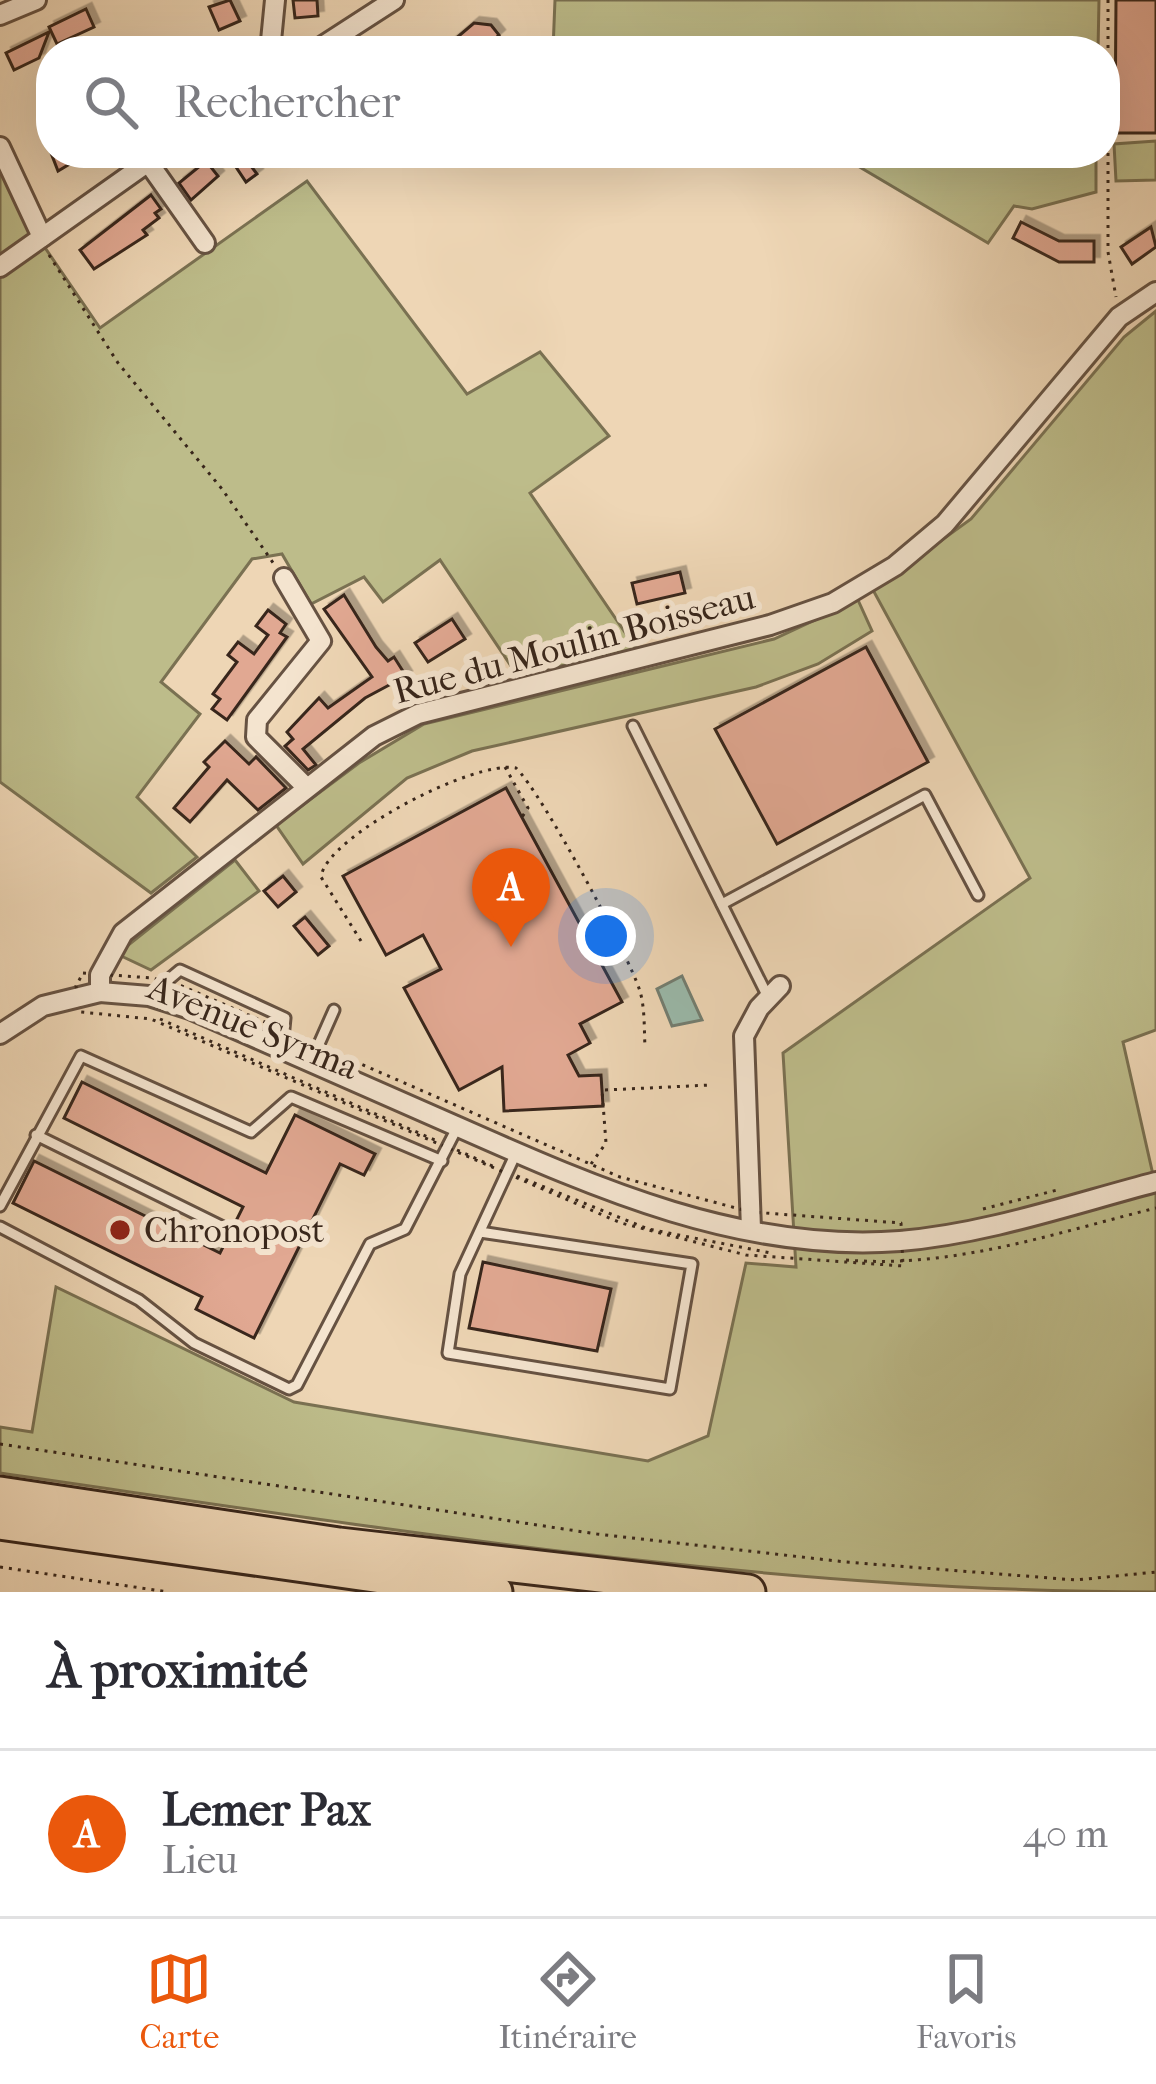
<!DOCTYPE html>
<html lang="fr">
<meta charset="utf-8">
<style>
body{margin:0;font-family:"IM FELL French Canon",serif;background:#f7f7f7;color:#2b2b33}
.you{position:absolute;left:606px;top:936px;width:42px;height:42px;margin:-30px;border:9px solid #fff;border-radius:50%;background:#1a73e8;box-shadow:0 0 0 18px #1a73e833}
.badge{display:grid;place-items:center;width:78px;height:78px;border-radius:50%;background:#ea580c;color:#fff;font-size:39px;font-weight:700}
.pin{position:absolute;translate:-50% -99px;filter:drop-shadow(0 3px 6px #0008)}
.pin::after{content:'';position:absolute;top:63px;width:42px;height:36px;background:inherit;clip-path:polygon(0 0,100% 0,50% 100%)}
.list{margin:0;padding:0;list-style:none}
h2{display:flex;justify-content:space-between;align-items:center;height:156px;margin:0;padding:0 48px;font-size:51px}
h2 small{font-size:39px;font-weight:400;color:#7c7c81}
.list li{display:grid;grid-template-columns:78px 1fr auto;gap:36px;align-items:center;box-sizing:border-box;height:168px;padding:0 48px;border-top:3px solid #e1e1e2}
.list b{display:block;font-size:45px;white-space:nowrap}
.list p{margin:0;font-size:39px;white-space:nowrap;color:#7c7c81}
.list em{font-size:39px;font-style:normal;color:#7c7c81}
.icon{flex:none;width:66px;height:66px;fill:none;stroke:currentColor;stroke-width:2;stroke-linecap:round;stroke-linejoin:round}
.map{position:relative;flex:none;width:1156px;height:1592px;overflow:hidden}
.search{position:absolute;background:#fff;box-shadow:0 12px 48px #0002;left:36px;right:36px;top:36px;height:132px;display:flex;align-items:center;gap:30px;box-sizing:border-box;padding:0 42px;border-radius:48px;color:#7c7c81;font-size:45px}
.sheet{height:324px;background:#fff}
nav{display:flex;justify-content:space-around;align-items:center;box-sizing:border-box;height:168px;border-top:3px solid #e1e1e2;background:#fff;font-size:33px;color:#7c7c81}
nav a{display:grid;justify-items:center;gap:6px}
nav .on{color:#ea580c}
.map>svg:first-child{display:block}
</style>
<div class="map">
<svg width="1156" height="1592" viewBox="0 0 1156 1592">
<defs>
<filter id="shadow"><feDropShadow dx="5.5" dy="-5.5" stdDeviation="0" flood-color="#0004"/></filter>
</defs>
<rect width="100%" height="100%" fill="#eed6b5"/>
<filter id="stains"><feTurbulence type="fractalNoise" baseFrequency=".00167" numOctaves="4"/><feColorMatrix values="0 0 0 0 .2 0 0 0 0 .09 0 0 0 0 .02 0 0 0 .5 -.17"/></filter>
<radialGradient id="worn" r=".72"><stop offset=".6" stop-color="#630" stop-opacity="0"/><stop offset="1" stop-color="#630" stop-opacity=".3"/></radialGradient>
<!-- green -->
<g fill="#bdbc8a" stroke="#7a7152" stroke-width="3">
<polygon points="555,0 1099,0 1098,51 562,51 553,50"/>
<polygon points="1156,141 1156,180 1116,181 1114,144"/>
<polygon points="836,153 1096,153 1096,192 1032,209 1014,206 988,243"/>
<polygon points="0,161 37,236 100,328 307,181 467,394 540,352 609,436 530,493 637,650 517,675 440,560 383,602 364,577 311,604 282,554 252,559 161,682 200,714 137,797 197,857 151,893 0,782"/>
<path d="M 1156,311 L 1156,1030 L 1123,1042 L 1156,1188 L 1156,1592 C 770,1592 382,1528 0,1473 L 0,1427 L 32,1432 L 56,1287 L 294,1402 L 648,1461 L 708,1436 L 746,1263 L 796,1267 L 783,1053 L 1030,878 L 873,590 L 971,519 L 1124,337 Z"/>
<polygon points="858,600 872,631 818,664 756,687 472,751 407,778 303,864 276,825 359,763 424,724 774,639"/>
<polygon points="235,860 259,891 151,970 117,954"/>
</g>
<!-- water -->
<polygon fill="#9ab9aa" stroke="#737e71" stroke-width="3" points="682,976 702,1020 672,1026 657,989"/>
<!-- building -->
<g fill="#e1a892" stroke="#38261b" stroke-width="3" filter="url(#shadow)">
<polygon points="230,0 240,21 219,30 209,7"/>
<polygon points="293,0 317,0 318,16 295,18"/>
<polygon points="1116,0 1156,0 1156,133 1115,133"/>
<polygon points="86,9 94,27 57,44 49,27"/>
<polygon points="474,23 491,25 499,35 481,51 441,51"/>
<polygon points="49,32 39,58 14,70 6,53"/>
<polygon points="51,153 88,153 58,171"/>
<polygon points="236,153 269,153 251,166 257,174 246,182 230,158"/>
<polygon points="206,161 218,176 191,200 179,183"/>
<polygon points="151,195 161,209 155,213 159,218 143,230 147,235 94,269 80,250"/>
<polygon points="1021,222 1059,241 1094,241 1094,262 1059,262 1013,238"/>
<polygon points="1151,227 1156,247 1132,264 1121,247"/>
<polygon points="680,572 685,593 637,604 632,583"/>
<polygon points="344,595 376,647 388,661 394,657 406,676 365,698 303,749 316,765 308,770 285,746 293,739 287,732 319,698 328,708 372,677 324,609"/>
<polygon points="268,610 286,624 280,633 287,637 227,720 212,709 220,699 213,694 237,662 228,655 238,642 254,654 268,635 256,626"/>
<polygon points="452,619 465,639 428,662 415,643"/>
<polygon points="866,647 928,762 777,844 715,729"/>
<polygon points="225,741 249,764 256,757 286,788 258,810 227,780 190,822 174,808 209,767 204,762"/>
<polygon points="506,788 622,1002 580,1024 590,1043 568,1055 579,1076 601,1075 603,1106 504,1111 502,1067 459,1090 404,988 441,969 423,935 386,955 343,876"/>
<polygon points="283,876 296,892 278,907 264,891"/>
<polygon points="305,917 329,946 318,955 294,926"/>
<polygon points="82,1082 266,1173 295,1115 375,1154 364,1175 340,1164 254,1338 196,1309 202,1297 13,1203 34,1161 220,1253 243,1207 64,1118"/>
<polygon points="483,1262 611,1289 597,1351 469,1328"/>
</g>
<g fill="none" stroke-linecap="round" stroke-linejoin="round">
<!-- lane casing -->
<g stroke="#665242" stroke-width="15">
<g id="lane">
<polyline points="633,726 768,997"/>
<polyline points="722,904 925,795 978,895"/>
<polyline points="149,996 180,970 285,1018 282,1049"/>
<polyline points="311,1062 334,1010"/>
<polyline points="36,1135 223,1227"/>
<polyline points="0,1206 81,1056 251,1132 291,1097 442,1161"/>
<polyline points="0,1227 139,1300 194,1343 289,1389 297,1385 370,1244 405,1229 458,1126"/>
<polyline points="480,1232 692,1264 670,1389 448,1353 460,1274 516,1153"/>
</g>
</g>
<!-- street casing -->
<g stroke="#665242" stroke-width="24">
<g id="street">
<polyline points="0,15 36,0"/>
<polyline points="270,51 275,0"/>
<polyline points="315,51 394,0"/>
<polyline points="0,147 42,237"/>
<polyline points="148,162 205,243"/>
<polyline points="0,267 161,153"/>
<polyline points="284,578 321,641 257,720 256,737 305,786"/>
<path d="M 100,992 L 149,996 L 190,1009 C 278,1048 367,1087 456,1126 C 596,1188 742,1253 900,1241 C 986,1234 1072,1204 1156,1182"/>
<polyline points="0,1034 43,1006 100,992 100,975 123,933 374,736 418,714 770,625 833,603 895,566 945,524 1119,317 1156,292"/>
<polyline points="751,1229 744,1036 759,1008 780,986"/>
</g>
</g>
<!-- highway casing -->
<g stroke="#38261b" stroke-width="39">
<g id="highway">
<polyline points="0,1494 339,1545 748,1592"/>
<polyline points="0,1522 495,1592"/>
</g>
</g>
<!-- path -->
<g stroke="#38261b" stroke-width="3" stroke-dasharray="3 6" stroke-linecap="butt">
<polyline points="1108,0 1108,252 1116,297"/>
<polyline points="49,255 118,363 222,489 276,567"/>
<polyline points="505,767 528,808 522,817"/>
<path d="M 361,941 L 321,877 C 326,836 476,759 516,768 C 542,793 628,954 640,991 C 645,1009 644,1028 645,1047"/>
<polygon points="83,973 152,978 182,986 620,1177 751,1212 901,1223 903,1266 746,1255 621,1223 151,1019 81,1012 76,986"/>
<polyline points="160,1019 437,1141"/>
<polyline points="605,1090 711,1085"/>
<polyline points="457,1150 497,1168"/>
<polyline points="591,1164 606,1143 602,1090"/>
<polyline points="517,1176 648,1229 771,1253"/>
<polyline points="983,1209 1061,1189"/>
<path d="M 846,1260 C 952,1269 1055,1233 1156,1208"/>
<polyline points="0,1444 597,1534 846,1562 1076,1580 1156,1572"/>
<polyline points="0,1567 168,1592"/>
</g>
<!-- lane -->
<use href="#lane" stroke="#f4e4cf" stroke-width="9"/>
<!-- street -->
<use href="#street" stroke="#f4e4cf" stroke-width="18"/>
<!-- highway -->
<use href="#highway" stroke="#eed6b5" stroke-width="33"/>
</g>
<!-- markers -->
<circle fill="#8f2418" stroke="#f4e4cf" stroke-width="4.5" cx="120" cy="1230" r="12"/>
<g text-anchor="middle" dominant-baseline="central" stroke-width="12" stroke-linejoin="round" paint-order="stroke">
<!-- street labels -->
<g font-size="36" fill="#38261b" stroke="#f4e4cf">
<text transform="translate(574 644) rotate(-15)">Rue du Moulin Boisseau</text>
<text transform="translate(253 1027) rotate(22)">Avenue Syrma</text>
</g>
<!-- poi labels -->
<g font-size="36" fill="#38261b" stroke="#f4e4cf" text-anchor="start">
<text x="144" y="1230">Chronopost</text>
</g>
</g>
<rect width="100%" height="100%" filter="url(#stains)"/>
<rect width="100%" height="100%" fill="url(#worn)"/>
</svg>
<div class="you"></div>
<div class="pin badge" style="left:511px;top:947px">A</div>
<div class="search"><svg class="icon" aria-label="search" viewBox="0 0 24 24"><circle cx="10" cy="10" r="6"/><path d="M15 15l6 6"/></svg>Rechercher</div>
</div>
<section class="sheet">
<h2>À proximité<small></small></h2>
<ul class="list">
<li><span class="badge">A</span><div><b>Lemer Pax</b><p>Lieu</p></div><em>40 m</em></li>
</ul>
</section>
<nav>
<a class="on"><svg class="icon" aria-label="map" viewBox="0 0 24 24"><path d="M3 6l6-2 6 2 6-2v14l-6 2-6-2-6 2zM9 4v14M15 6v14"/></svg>Carte</a>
<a><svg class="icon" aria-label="directions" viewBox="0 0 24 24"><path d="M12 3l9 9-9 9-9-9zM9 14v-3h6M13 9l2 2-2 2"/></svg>Itinéraire</a>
<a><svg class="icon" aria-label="saved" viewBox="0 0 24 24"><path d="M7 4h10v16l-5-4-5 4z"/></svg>Favoris</a>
</nav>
